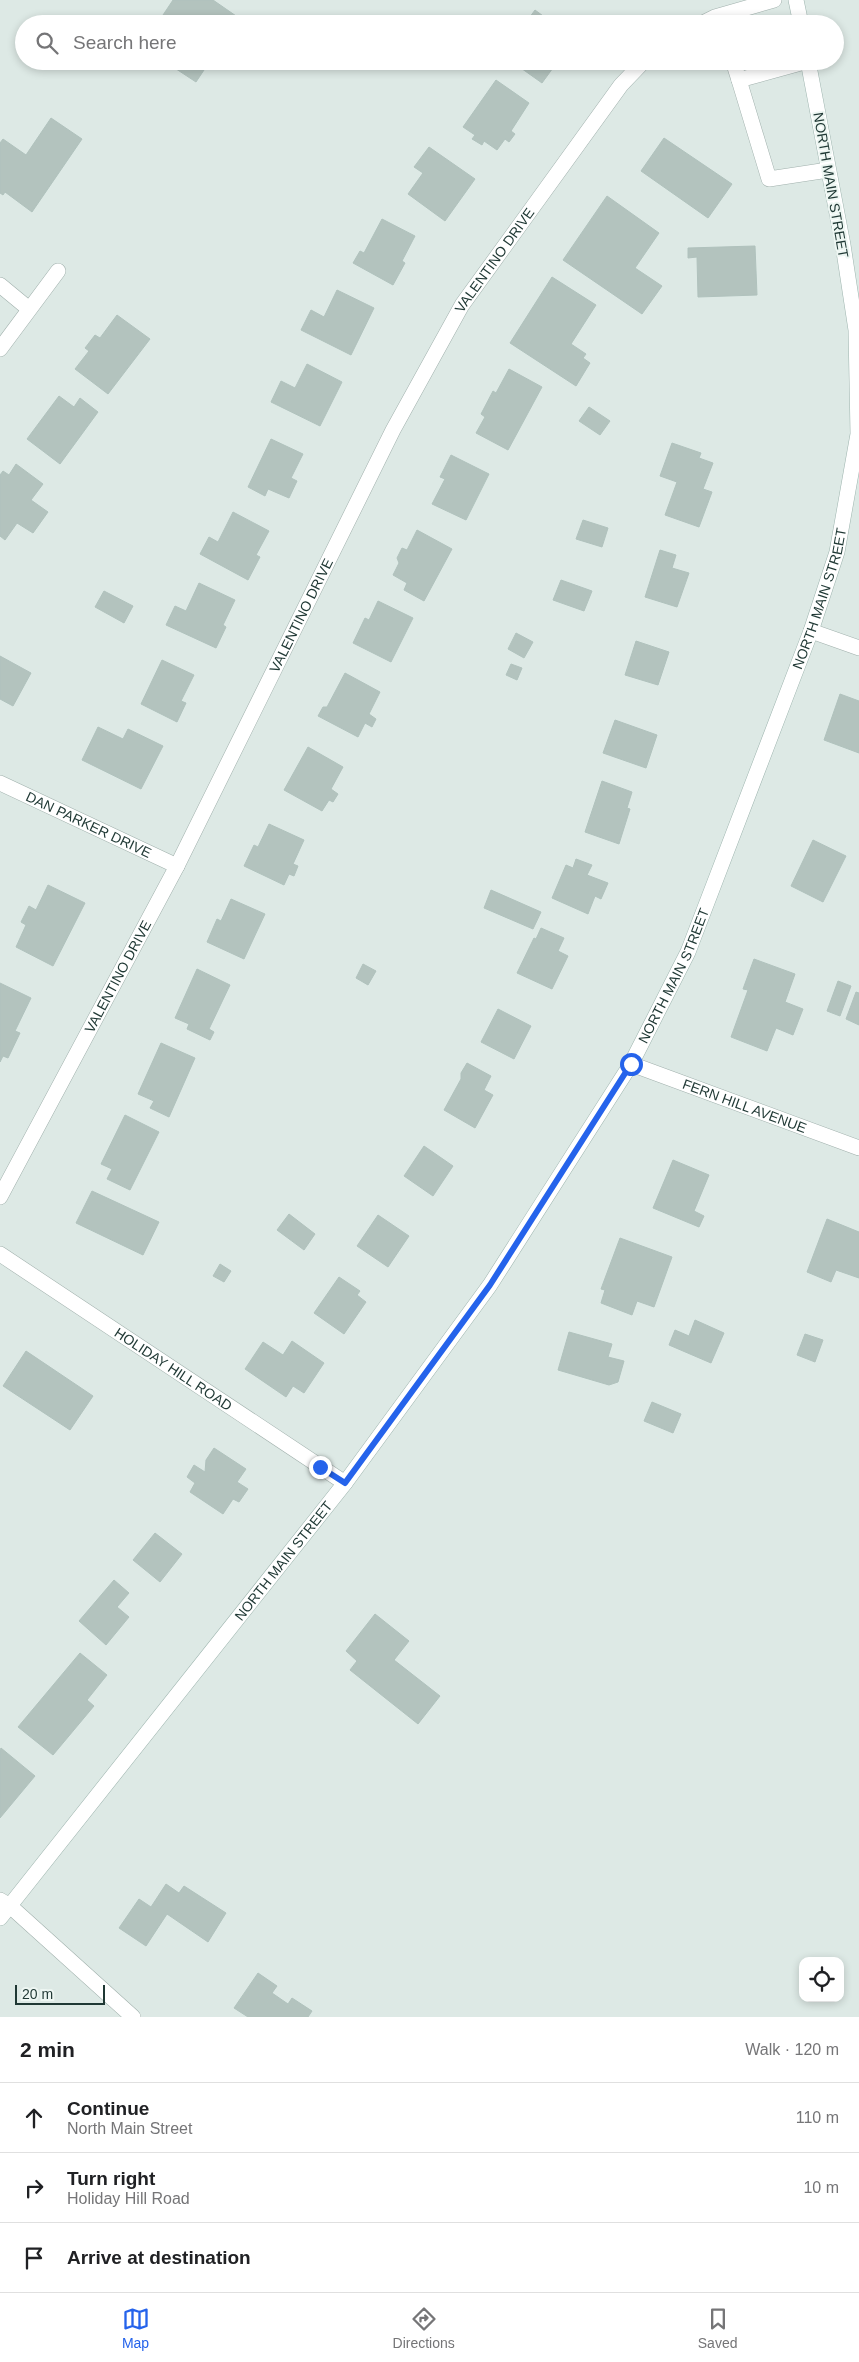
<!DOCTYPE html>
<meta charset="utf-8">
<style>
body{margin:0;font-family:Arial,sans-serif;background:#f2f2f2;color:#202124}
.controls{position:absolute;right:15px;bottom:15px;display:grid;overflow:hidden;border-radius:10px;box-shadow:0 2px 8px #0003}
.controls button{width:45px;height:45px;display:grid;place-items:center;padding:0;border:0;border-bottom:1px solid #e0e0e0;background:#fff;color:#202124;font:25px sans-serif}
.scale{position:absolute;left:15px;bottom:12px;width:90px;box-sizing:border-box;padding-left:5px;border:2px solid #1f3834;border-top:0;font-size:14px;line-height:18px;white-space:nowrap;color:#1f3834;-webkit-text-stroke:4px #edf6f2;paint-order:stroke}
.stop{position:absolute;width:15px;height:15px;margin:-11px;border:4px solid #2563eb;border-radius:50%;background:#fff}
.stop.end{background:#2563eb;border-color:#fff;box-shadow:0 1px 5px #0008}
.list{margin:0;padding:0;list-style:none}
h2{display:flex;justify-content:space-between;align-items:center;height:65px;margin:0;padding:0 20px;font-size:21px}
h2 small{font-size:16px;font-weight:400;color:#757577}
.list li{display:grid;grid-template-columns:32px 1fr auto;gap:15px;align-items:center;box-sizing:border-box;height:70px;padding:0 20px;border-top:1px solid #e0e0e0}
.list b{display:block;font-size:19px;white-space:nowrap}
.list p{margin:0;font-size:16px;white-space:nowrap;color:#757577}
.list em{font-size:16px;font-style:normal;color:#757577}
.icon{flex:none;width:28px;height:28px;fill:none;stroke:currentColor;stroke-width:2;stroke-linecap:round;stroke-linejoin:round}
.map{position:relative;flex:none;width:859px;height:2017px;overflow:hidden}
.search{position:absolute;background:#fff;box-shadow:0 2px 8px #0003;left:15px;right:15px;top:15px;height:55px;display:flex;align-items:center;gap:12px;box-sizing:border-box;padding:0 18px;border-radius:28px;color:#757577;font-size:19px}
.sheet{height:275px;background:#fff}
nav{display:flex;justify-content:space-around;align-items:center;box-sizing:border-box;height:70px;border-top:1px solid #e0e0e0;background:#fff;font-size:14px;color:#757577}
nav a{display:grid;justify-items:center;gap:2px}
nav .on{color:#2563eb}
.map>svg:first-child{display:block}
</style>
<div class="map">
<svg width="859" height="2017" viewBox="0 0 859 2017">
<rect width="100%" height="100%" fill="#dde9e5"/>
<!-- building -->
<g fill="#b3c3be" stroke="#b0c2bd">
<polygon points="173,0 213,0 239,18 235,24 157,24"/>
<polygon points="535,10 554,24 531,24 527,21"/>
<polygon points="164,61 210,61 196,82"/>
<polygon points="511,61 558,61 542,83"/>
<polygon points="496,80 529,103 511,131 515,134 509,142 505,139 497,150 484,141 482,145 472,139 475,135 463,127"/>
<polygon points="51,118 82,139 32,212 5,192 3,195 0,193 0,143 3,139 26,155"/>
<polygon points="664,138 732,184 708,218 641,171"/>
<polygon points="429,147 475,179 445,221 408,194 423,173 414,167"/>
<polygon points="607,196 659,233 635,268 662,286 642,314 563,260"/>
<polygon points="382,219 415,236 402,261 405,263 393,285 353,263 360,251 364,253"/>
<polygon points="755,246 757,295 698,297 697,257 688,258 688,248"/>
<polygon points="552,277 596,305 571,344 586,354 583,358 590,363 576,386 510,343"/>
<polygon points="337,290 374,308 351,355 301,330 311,310 324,317"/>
<polygon points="117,315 150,339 108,394 75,369 89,351 85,348 95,335 100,338"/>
<polygon points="307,364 342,382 320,426 271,402 281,381 295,388"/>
<polygon points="509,369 542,387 508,450 476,433 485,417 481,414 493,391 496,393"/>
<polygon points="59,396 74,407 80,398 98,412 60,464 27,439"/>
<polygon points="589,407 610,421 600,435 579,421"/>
<polygon points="271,439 303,454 291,478 297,481 289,498 268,489 265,496 248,487"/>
<polygon points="672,443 701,453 699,458 713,463 703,489 712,492 699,527 665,515 677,482 660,476"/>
<polygon points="451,455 489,474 466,520 432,504 445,479 440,477"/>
<polygon points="16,464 43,484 31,500 48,512 33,533 17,523 5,540 0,536 0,475 3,471 9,475"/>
<polygon points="233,512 269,531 256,555 260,557 248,580 200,554 209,537 218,542"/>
<polygon points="583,520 608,528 602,547 576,539"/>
<polygon points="417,530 452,549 424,601 404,590 407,583 393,575 399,563 397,558 402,548 407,550"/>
<polygon points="660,550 676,555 672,568 689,573 677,607 645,597"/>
<polygon points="561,580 592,591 584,611 553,600"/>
<polygon points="199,583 235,600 223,625 226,627 216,648 166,625 175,606 186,611"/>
<polygon points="104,591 133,606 124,623 95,607"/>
<polygon points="378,601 413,618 391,662 353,643 365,618 369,620"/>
<polygon points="516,633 533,642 524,658 508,649"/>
<polygon points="636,641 669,652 658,685 625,675"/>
<polygon points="0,656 31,673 13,706 0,699"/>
<polygon points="162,660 194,675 181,701 186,703 177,722 141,704"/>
<polygon points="511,664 522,668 517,680 506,675"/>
<polygon points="345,673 380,692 369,714 376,719 372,727 365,723 358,737 318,716 323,707 327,707"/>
<polygon points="840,694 859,701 859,753 824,740"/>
<polygon points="615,720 657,735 646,768 603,753"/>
<polygon points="98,727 123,739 128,729 163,746 141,789 82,760"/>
<polygon points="308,747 343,767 331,789 338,794 333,802 329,800 322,811 284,790"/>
<polygon points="602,781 632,792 627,808 630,809 619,844 585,832"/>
<polygon points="269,824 304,840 293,864 298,866 294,876 289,874 284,885 244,866 254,845 258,847"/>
<polygon points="813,840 846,856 823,902 791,886"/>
<polygon points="576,859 592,865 587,875 608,883 601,899 595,896 588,914 552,898 566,865 573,868"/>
<polygon points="48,885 85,903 53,966 16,947 26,925 21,922 29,906 36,910"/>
<polygon points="491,890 541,912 533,929 484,908"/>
<polygon points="231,899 265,914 244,959 207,942 217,919 221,921"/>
<polygon points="541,928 564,938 558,951 568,956 552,989 517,973 534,938 536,939"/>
<polygon points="754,959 795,974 785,1002 803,1009 793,1035 776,1028 767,1051 731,1037 748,990 743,989"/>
<polygon points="363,964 376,971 368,985 356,978"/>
<polygon points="197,969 230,985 209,1029 214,1032 210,1040 187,1029 189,1024 175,1018"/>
<polygon points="838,981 851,986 840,1016 827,1011"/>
<polygon points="0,983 31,998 15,1031 20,1033 8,1058 3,1056 0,1062"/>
<polygon points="856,992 859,993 859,1025 846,1019"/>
<polygon points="498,1009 531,1026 514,1059 481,1042"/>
<polygon points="161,1043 195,1058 169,1117 150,1108 154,1101 138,1094"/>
<polygon points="467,1063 491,1076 484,1090 493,1095 475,1128 444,1110 461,1079 461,1073"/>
<polygon points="125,1115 159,1132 130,1190 107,1179 112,1169 101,1164"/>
<polygon points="424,1146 453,1166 433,1196 404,1176"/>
<polygon points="673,1160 709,1175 694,1211 704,1216 699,1227 653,1208"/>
<polygon points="92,1191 159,1222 143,1255 76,1223"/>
<polygon points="289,1214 315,1234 304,1250 277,1230"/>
<polygon points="378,1215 409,1236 388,1267 357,1246"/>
<polygon points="827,1219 859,1232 859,1278 836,1270 831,1282 807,1272"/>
<polygon points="620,1238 672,1257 654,1307 637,1301 632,1315 601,1303 605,1290 601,1289"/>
<polygon points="220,1264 231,1271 224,1282 213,1276"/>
<polygon points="339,1277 360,1291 357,1295 366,1302 344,1334 314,1313"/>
<polygon points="695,1320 724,1333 711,1363 669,1345 675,1330 689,1336"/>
<polygon points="569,1332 612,1344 608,1357 624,1361 618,1382 609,1385 558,1370"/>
<polygon points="805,1334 823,1340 815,1362 797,1355"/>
<polygon points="292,1341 324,1363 304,1393 293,1386 286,1397 245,1369 263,1342 283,1355"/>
<polygon points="26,1351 93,1396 70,1430 3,1386"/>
<polygon points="652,1402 681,1414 673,1433 644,1421"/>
<polygon points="214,1448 246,1469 237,1482 248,1489 239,1502 233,1499 223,1514 190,1492 195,1483 187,1477 194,1465 205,1472 206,1460"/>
<polygon points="155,1533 182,1554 160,1582 133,1560"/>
<polygon points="114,1580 129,1593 117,1607 129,1617 106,1645 79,1621"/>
<polygon points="375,1614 409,1641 394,1660 440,1696 418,1724 350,1670 357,1661 346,1651"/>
<polygon points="80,1653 107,1675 87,1700 94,1706 53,1755 18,1727"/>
<polygon points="1,1748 35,1776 0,1818 0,1750"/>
<polygon points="166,1884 179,1893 184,1886 226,1913 208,1942 167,1914 146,1946 119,1928 139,1899 151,1907"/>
<polygon points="258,1973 277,1986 272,1993 288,2004 292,1998 312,2011 308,2017 248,2017 234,2008"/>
</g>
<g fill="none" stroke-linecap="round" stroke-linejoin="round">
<!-- lane casing -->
<g stroke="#a0b0ac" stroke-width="16">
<g id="lane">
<polyline points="733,61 739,80"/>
<polyline points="808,61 739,80 769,179 828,170"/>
</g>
</g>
<!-- street casing -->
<g stroke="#a0b0ac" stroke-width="16">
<g id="street">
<polyline points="701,24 715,17 774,0"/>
<polyline points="0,285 29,309"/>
<polyline points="0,349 58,271"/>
<polyline points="811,631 859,648"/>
<path id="s1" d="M 0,783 L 177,866"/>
<path id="s2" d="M 631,1064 L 859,1148"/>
<path id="s3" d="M 0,1197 L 177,866 L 393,430 L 462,305 L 621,85 L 644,61"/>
<path id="s4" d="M 0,1254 L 345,1483"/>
<polyline points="0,1900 10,1906 133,2017"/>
</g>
</g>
<!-- secondary casing -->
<g stroke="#9db4ae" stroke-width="16">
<g id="secondary">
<polyline points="796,0 801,24"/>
<path id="s5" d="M 0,1918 L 345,1483 L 490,1285 L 631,1064 L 688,952 L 811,631 L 837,552 L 858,434 L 856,330 L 843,245 L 808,61"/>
</g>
</g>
<!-- lane -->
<use href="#lane" stroke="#fff" stroke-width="15"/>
<!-- street -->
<use href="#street" stroke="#fff" stroke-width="15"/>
<!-- secondary -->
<use href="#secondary" stroke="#fff" stroke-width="15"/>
</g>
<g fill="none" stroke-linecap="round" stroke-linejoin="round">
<!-- route -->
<polyline stroke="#2563eb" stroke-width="6" points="320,1467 345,1483 490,1285 631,1064"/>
</g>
<g text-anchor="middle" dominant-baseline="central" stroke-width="4" stroke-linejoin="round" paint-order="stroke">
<!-- street labels -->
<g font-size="14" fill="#1f3834" stroke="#edf6f2">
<text transform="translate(831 185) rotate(80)">NORTH MAIN STREET</text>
<text stroke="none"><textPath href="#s3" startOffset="1060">VALENTINO DRIVE</textPath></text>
<text stroke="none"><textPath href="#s5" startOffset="1566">NORTH MAIN STREET</textPath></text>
<text stroke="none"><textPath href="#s3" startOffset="655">VALENTINO DRIVE</textPath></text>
<text stroke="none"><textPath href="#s1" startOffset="98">DAN PARKER DRIVE</textPath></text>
<text stroke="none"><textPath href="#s5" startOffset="1161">NORTH MAIN STREET</textPath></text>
<text stroke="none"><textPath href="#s3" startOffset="250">VALENTINO DRIVE</textPath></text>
<text stroke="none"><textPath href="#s2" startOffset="121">FERN HILL AVENUE</textPath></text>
<text stroke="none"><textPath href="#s4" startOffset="208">HOLIDAY HILL ROAD</textPath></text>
<text stroke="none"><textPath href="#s5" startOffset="456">NORTH MAIN STREET</textPath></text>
</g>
</g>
</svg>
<div class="controls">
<button><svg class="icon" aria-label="locate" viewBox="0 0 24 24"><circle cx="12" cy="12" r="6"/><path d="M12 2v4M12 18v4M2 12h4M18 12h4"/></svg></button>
</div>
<div class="scale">20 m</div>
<div class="stop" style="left:631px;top:1064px"></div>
<div class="stop end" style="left:320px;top:1467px"></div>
<div class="search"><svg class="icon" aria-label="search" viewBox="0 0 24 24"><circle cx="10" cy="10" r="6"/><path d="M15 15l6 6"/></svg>Search here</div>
</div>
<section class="sheet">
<h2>2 min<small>Walk · 120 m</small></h2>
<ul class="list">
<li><svg class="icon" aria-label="ahead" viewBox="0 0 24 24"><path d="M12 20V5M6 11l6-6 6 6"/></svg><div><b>Continue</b><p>North Main Street</p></div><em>110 m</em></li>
<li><svg class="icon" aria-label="right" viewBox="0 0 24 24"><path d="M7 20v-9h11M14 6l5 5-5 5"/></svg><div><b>Turn right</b><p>Holiday Hill Road</p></div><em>10 m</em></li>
<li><svg class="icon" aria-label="arrive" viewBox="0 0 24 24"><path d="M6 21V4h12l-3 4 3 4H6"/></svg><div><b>Arrive at destination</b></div></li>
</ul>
</section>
<nav>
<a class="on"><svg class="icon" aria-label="map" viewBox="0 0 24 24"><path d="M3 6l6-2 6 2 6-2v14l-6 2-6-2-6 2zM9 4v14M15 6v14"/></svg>Map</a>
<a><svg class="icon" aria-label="directions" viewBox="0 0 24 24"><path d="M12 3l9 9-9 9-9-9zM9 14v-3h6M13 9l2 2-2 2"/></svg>Directions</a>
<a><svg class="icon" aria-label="saved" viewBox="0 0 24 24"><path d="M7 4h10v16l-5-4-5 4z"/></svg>Saved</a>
</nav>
